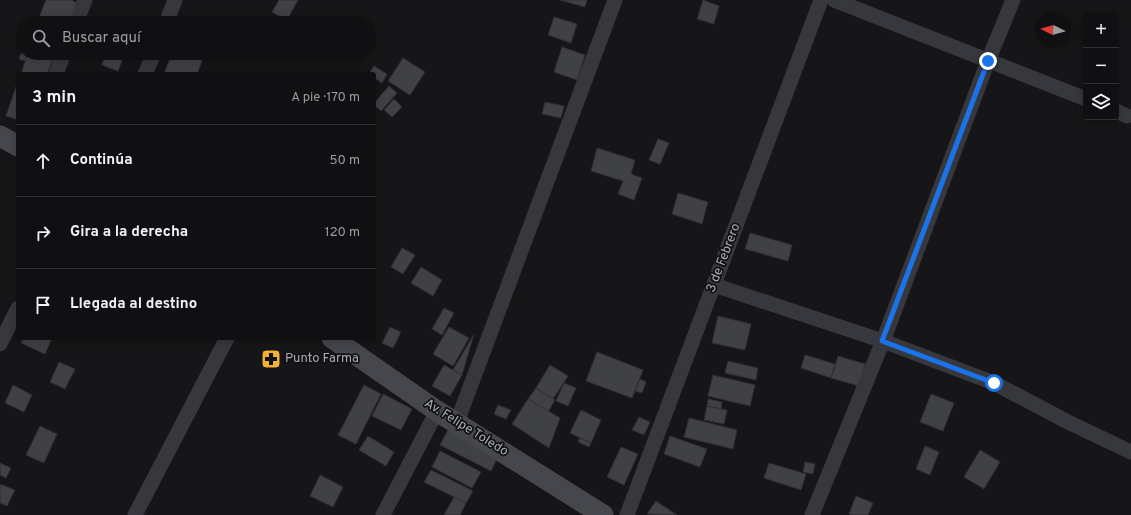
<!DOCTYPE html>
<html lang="es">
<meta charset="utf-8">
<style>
body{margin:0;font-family:Overpass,sans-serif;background:#19191b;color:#f1f3f6}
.controls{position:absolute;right:12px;top:12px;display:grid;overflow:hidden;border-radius:4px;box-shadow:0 2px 10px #0003}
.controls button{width:36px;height:36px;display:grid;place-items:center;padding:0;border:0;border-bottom:1px solid #303032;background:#101012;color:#f1f3f6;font:20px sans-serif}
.compass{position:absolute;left:1035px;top:12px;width:36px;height:36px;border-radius:50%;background:#101012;box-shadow:0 2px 10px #0003;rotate:276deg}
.stop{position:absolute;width:12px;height:12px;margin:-9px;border:3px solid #1a73e8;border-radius:50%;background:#fff}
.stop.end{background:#1a73e8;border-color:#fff;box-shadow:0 1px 4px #0008}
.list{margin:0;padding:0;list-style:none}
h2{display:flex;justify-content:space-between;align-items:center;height:52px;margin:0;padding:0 16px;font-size:17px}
h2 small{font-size:13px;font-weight:400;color:#9c9d9f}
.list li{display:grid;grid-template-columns:26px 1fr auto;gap:12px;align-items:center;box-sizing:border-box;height:72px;padding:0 16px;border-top:1px solid #303032}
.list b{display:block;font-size:15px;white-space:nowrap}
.list em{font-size:13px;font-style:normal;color:#9c9d9f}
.icon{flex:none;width:22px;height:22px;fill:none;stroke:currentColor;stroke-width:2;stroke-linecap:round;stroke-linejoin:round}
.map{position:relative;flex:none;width:1131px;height:515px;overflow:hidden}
.search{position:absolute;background:#101012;box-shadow:0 2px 10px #0003;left:16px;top:16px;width:360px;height:44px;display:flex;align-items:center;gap:10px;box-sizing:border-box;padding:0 14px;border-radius:22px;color:#9c9d9f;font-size:15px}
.panel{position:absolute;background:#101012;box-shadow:0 2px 10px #0003;left:16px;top:72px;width:360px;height:268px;border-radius:4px}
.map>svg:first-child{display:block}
</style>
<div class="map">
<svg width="1131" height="515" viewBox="0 0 1131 515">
<rect width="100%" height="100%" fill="#161618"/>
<!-- building -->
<g fill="#404145" stroke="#303034">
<polygon points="46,0 71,0 78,3 70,23 37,23"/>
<polygon points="279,0 298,0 287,20 272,12"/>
<polygon points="560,0 587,0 585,7"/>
<polygon points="703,0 719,6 714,24 697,19"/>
<polygon points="554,17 577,24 571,43 548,35"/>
<polygon points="562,47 585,55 577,80 554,72"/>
<polygon points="23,48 23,53 28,53 25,61 19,59"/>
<polygon points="28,53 37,53 53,59 47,74 21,74"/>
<polygon points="106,53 125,53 118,71 102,65"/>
<polygon points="172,53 190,53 203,58 197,74 164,74"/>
<polygon points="403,58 425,72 410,95 388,81"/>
<polygon points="374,66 387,74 382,83 374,78 374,74 369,74"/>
<polygon points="18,81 18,120 6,116"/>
<polygon points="389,86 397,93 381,111 374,105 374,103"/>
<polygon points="394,99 402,107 392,117 384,110"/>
<polygon points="545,102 564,106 561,118 542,114"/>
<polygon points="658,139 669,143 660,164 649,160"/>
<polygon points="597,148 635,160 631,174 642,178 634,200 618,194 623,181 591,171"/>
<polygon points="678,193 708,202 702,224 672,214"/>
<polygon points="750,233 792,245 788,261 745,249"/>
<polygon points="402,248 415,255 403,274 391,267"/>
<polygon points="421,267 442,280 433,296 411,283"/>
<polygon points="444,308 454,313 442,335 432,329"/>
<polygon points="718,316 751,324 745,350 712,343"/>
<polygon points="390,327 401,332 393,348 382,343"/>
<polygon points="449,327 469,338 453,366 433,354"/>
<polygon points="474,334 462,375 453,370"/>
<polygon points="24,338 52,338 45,354 21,343"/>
<polygon points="597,352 643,370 632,398 586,381"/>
<polygon points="805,355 835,364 831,378 801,368"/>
<polygon points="838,356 865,364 859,386 831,378"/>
<polygon points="728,361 758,368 756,380 725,373"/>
<polygon points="59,362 75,369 65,389 50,382"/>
<polygon points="444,365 462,375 450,396 432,386"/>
<polygon points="550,365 568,376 553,399 536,388"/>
<polygon points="713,375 755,385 750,406 708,396"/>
<polygon points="640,379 646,382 642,393 635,391"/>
<polygon points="564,383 576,388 568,406 556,401"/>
<polygon points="13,385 32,395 24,412 5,403"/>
<polygon points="364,385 381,394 356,444 338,435"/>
<polygon points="536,388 555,400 548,412 528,399"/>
<polygon points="383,394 412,409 401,430 372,416"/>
<polygon points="931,394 954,403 943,431 920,422"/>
<polygon points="528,399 560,418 549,448 512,424"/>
<polygon points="708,399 722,402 721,409 707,406"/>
<polygon points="498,405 511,410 506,419 494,414"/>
<polygon points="707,406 727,410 724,424 704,420"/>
<polygon points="581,410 601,420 591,443 570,433"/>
<polygon points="639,417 650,422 644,435 632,430"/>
<polygon points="689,418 737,430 733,449 684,437"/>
<polygon points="40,426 57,434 44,463 26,455"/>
<polygon points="450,426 500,453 491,471 440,445"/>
<polygon points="368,436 394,452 386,466 359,450"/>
<polygon points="670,436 707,449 700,467 664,454"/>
<polygon points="580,438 591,443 589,447 578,442"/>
<polygon points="925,446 939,452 930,475 916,469"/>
<polygon points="621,447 638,454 624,485 607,477"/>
<polygon points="980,450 1000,462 984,489 964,477"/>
<polygon points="440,451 481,472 472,488 432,467"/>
<polygon points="805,462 815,464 813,474 803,472"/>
<polygon points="0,463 11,468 6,478 0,475"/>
<polygon points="769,463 806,474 801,490 764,478"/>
<polygon points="431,470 473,491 466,503 424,482"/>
<polygon points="320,475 343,487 333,507 310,496"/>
<polygon points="0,484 15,490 7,506 0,503"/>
<polygon points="856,496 873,503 868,515 853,515 849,514"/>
<polygon points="454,497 466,503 460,515 444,515"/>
<polygon points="656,501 677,515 647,514"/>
</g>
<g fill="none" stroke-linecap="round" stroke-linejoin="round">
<!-- street -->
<g stroke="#37383d" stroke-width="15">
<polyline points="834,0 1086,99"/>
<polyline points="76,23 85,0"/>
<polyline points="166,23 175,0"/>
<polyline points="56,74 64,53"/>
<polyline points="145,74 154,53"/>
<polyline points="1116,111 1127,116"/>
<polyline points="714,285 883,341 994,383 1068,422 1131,452"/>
<polyline points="0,344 18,308"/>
<polyline points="457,422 615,0"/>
<polyline points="135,515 227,338"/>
<polyline points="383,515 437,411"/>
<polyline points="627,515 821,0"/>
<polyline points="812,515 883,341 988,61 1013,0"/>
</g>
<!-- secondary -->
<g stroke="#45474d" stroke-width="21">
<polyline points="0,136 18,146"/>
<polyline points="332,338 437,411 603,515"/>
</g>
</g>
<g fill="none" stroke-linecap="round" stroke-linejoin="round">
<!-- route -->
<polyline stroke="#1a73e8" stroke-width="5" points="988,61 882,341 994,383"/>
</g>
<!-- icons -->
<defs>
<g id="pharmacy-square" transform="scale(1)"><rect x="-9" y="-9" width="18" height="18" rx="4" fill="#f2b134" stroke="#111113"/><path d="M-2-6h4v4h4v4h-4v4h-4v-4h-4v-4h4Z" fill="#111"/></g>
</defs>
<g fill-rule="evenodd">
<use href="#pharmacy-square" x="271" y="359"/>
</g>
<g text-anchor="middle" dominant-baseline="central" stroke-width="3.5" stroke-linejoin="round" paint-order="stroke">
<!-- street labels -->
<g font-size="13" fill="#a8adb8" stroke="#111113">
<text transform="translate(724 258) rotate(-69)">3 de Febrero</text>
<text transform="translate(466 428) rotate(32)">Av. Felipe Toledo</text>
</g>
<!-- poi labels -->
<g font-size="13" fill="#a8adb8" stroke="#111113" text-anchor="start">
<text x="285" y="359">Punto Farma</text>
</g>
</g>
</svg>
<div class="controls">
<button>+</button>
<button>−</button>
<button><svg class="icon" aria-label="layers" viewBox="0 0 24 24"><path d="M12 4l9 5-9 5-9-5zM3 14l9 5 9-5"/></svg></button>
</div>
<svg class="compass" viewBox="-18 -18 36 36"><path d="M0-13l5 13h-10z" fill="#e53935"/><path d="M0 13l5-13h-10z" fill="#9c9d9f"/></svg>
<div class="stop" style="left:994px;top:383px"></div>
<div class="stop end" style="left:988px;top:61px"></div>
<div class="search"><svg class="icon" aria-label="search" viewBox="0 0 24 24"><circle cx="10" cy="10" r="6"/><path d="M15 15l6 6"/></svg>Buscar aquí</div>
<section class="panel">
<h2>3 min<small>A pie · 170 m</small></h2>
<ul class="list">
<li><svg class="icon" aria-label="ahead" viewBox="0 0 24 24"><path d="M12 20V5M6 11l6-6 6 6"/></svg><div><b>Continúa</b></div><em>50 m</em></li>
<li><svg class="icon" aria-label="right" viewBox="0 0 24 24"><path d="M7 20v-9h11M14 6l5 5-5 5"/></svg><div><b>Gira a la derecha</b></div><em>120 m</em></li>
<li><svg class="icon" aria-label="arrive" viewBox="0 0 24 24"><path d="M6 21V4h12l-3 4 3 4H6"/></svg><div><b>Llegada al destino</b></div></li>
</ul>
</section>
</div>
